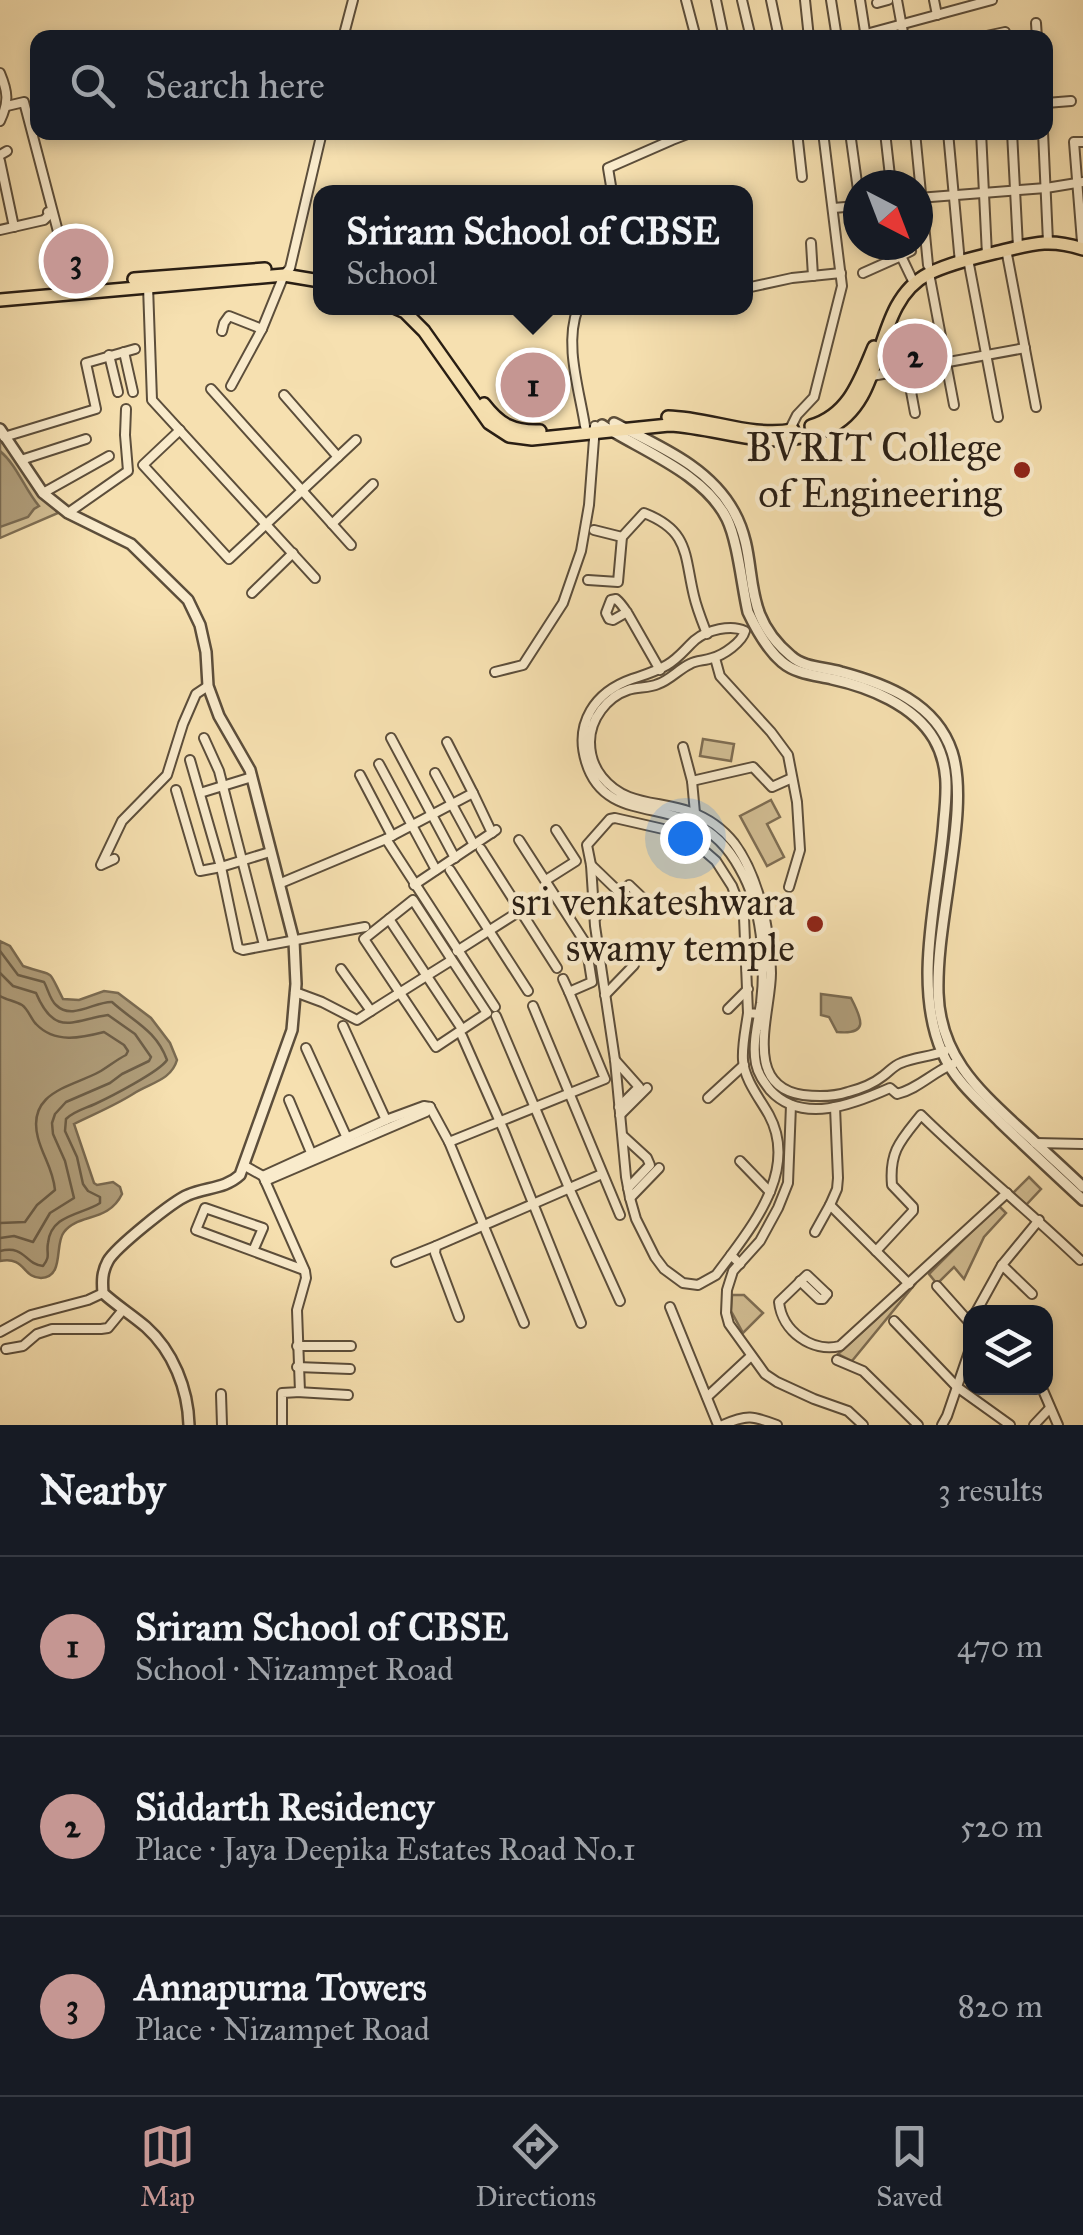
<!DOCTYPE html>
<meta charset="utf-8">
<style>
body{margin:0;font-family:"IM FELL Great Primer",serif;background:#20242c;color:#f1f3f6}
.controls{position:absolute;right:30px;bottom:30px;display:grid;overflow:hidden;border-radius:20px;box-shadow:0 5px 15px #0003}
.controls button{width:90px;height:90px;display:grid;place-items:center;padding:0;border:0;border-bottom:2px solid #363941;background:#171b24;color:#f1f3f6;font:50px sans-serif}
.compass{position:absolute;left:843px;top:170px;width:90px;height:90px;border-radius:50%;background:#171b24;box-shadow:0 5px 15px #0003;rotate:138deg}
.you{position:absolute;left:685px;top:838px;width:35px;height:35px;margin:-25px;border:8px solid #fff;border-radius:50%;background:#1a73e8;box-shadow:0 0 0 15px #1a73e833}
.badge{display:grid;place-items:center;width:65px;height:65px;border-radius:50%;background:#c59692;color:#111;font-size:32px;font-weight:700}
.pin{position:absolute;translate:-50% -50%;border:5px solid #fff;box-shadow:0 2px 10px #0006}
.popup{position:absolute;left:313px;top:185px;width:440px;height:130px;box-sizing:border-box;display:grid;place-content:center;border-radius:20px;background:#171b24;filter:drop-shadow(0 2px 8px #0005);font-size:32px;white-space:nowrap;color:#9ea1a6}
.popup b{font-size:38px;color:#f1f3f6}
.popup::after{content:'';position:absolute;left:50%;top:100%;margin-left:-20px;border:20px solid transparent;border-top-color:#171b24}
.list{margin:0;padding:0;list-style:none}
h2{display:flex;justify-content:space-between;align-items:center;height:130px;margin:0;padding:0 40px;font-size:42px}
h2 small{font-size:32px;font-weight:400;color:#9ea1a6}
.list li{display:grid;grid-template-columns:65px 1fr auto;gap:30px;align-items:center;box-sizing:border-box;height:180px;padding:0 40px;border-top:2px solid #363941}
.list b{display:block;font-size:38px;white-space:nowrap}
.list p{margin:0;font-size:32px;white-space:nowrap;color:#9ea1a6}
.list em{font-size:32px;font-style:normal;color:#9ea1a6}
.icon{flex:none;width:55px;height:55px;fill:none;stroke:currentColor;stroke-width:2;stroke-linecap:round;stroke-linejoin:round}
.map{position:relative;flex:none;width:1083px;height:1425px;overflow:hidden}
.search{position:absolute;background:#171b24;box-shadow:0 5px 15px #0003;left:30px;right:30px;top:30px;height:110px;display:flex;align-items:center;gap:25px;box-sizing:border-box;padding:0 35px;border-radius:20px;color:#9ea1a6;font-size:38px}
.sheet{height:670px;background:#171b24}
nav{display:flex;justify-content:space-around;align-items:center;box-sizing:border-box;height:140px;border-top:2px solid #363941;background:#171b24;font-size:28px;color:#9ea1a6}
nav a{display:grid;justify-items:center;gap:5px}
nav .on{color:#c59692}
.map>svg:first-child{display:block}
</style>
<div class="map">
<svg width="1083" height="1425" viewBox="0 0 1083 1425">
<rect width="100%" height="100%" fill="#f6e0b0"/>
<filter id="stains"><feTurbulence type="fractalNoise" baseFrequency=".002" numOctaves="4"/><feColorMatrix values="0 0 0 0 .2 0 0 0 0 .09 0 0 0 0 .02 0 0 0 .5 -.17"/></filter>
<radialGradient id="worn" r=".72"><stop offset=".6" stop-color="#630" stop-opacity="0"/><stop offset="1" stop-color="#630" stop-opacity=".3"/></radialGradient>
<!-- green -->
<g fill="#d3bf95" stroke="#7e6e54" stroke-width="2.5">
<polygon points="0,440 58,513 0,538"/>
<polygon points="703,739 734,744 731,761 700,756"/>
<polygon points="771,800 780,817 767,824 784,857 767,866 740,816"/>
<polygon points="1029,1177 1041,1189 1026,1205 1013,1193"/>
<polygon points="998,1205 1006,1213 984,1237 964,1279 954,1267 937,1284 929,1274"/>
<polygon points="916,1283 852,1361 838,1354"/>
<polygon points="732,1295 744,1295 763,1313 743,1333 731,1311"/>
</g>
<!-- water -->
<g fill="#b09e7b" stroke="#7a6b52" stroke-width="2.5">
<path d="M 0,451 C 17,465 25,490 39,506 L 34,509 L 28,517 L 0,527 Z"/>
<path d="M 0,941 L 10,946 L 23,966 C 57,978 46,966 63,999 L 79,1000 L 104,991 L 118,993 L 151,1018 L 170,1043 L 177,1060 C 171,1081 149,1083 133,1094 C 114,1106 94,1114 74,1124 L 94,1183 L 97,1185 L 113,1182 L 120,1187 L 122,1194 C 108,1223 78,1213 64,1232 C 54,1244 65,1277 41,1278 C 22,1278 26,1256 0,1261 Z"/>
<path d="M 821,994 L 851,998 C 863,1021 868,1035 837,1032 L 829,1017 L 821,1015 Z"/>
</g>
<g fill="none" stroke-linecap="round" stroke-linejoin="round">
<!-- shore -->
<g stroke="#6c5e48" stroke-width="2.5">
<path d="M 0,951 L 18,975 L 44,982 C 48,989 50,1000 56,1005 C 72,1021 95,1001 112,1002 C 134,1022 156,1030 167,1060 C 159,1072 110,1097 95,1104 C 84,1109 74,1111 66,1119 L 65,1131 L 77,1157 L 83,1184 L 88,1191 L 100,1197 L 100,1203 C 82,1215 51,1214 48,1243 C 46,1254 51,1256 43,1266 C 24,1264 26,1245 0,1251"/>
<path d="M 0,973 L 13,986 L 36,993 C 55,1038 73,1020 108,1015 L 135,1034 L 151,1057 L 149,1061 L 122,1074 L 110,1083 L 66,1102 L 55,1114 L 52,1123 L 53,1134 L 65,1161 L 74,1198 L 50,1213 L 33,1242 L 14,1236 L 0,1238"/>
<path d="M 0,996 C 7,1000 15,1001 22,1005 C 28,1009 31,1019 36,1024 C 55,1044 81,1038 104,1032 L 124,1045 L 128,1051 L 126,1055 C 116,1060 108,1067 99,1072 C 71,1087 26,1092 38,1138 C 43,1157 53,1169 55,1190 L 37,1205 L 25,1222 L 0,1223"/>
</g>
<!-- minor casing -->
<g stroke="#5c4e3b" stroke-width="12">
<g id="minor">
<polyline points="686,0 696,38"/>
<polyline points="716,0 724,38"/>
<polyline points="742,0 751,38"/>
<polyline points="771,0 779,38"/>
<polyline points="805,0 809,38"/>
<polyline points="831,0 837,38"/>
<polyline points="860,0 866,38"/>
<polyline points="897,0 904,38"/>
<polyline points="934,0 937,15"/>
<polyline points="877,3 888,0"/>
<polyline points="1036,23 1037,38"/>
<polyline points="866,34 992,0"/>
<polyline points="343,38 353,0"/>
<polyline points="977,38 1005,32 1006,38"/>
<path d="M 0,73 C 8,92 9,102 0,121"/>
<polyline points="1046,103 1071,101"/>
<polyline points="7,106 24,102 72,285"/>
<polyline points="797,132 802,177"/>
<polyline points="850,132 858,190"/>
<polyline points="885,132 891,185"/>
<polyline points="915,132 928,265"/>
<polyline points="948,132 960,263"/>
<polyline points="981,132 987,255"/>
<polyline points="1012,132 1018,247"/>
<polyline points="1043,132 1048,242"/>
<polyline points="0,155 7,151"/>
<polyline points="0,161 14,227"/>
<polyline points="612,192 608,168 672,140 693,132"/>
<polyline points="918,198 1046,188 1083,182"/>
<polyline points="833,208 858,206"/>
<polyline points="0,230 44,220 49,215 48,212"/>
<polyline points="1082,242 1074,142 1083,142"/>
<polyline points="811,243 813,276"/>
<polyline points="1006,249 1036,407"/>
<polyline points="901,256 911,251 909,245"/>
<polyline points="968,259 998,417"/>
<polyline points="863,273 901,256 912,279"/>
<polyline points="929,273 954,405"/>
<polyline points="148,286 152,400 315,578"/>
<polyline points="746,288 792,278 841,273"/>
<path d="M 578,308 C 564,344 579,388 585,426"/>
<polyline points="222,331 224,323 229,316 262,329"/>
<polyline points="124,352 133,392"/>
<polyline points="109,355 118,392"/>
<polyline points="907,370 915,413"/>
<polyline points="872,376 1025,348"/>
<polyline points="231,386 262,329 284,275 290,268 322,132"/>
<polyline points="211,389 351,545"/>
<polyline points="284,395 338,457"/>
<polyline points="180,430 143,465 229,559 356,440"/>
<polyline points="789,431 797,415 814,397 842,286 823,132"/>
<polyline points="4,437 96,409 86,363 135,349"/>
<polyline points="21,460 86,439"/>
<polyline points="43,493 109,456"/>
<polyline points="68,513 128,471 125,435 126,409"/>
<polyline points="332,524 373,484"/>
<polyline points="594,530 622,537"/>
<path d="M 588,580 L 618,582 L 622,537 L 644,513 C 690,531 684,555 694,596 C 697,609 702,621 707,634"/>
<polyline points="252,593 293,553"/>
<path d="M 627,612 L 613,620 L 609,619 L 606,613 L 611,600 L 616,599 C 621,603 624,608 628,614 L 660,670"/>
<polyline points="715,658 720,676 771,732 788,755 797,802 800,850 789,887"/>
<polyline points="495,672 523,665 563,603 581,551 589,505 595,426"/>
<polyline points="204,738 219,771 264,945"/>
<polyline points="391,738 455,858"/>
<polyline points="683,747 692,781 695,813"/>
<polyline points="379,764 436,870"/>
<polyline points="435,773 474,845"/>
<polyline points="360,775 392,836"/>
<polyline points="692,781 753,767 772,787 792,778"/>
<polyline points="176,790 200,871 221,867 190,760"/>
<polyline points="200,793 252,777"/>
<polyline points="473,793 492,833"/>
<polyline points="386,839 473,793 447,742"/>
<polyline points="519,840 586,944 592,982 569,992 563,979"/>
<polyline points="481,849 557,968"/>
<polyline points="270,852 221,867 238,948 243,950 365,927"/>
<polyline points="114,859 101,865 122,821 167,775 183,724 196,694 208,686"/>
<polyline points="591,865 620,893"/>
<polyline points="450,870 528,991"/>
<polyline points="546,880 576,861 556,830"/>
<polyline points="281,883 386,839 495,1007"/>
<polyline points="414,885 496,830"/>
<polyline points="596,917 629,885 653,908"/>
<polyline points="389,919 462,1029"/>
<polyline points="457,951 520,911"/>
<polyline points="341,969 371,1011"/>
<path d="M 295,992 L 322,1002 L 357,1020 C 388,1000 420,980 452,960 L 487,1013 L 436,1047 L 364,939 L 413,900 L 452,960"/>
<polyline points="605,995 634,965"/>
<polyline points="533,1006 620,1215"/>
<polyline points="728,1009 748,989"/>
<polyline points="496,1016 569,1188 620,1301"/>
<polyline points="343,1026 386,1120"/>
<polyline points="462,1036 504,1131 581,1323"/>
<polyline points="306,1048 347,1138"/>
<path d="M 945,1051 C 930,1057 915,1057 901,1063 C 893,1066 889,1072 883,1076 C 873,1084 860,1089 848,1092 C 833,1097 819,1097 803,1095 C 741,1086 771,1013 771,973 C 771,932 758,875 734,843 C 723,829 707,818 691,812 C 659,800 626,807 602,777 C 594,767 590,754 590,742 C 590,719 607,697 628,690 C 638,687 649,688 658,684 C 670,680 679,669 690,664 C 697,660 705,661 712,658 C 724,655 742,642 745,631 C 731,624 707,630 695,640 C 685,649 679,658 667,665 C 655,672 644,675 632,679 C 595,692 574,723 586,762 C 602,815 653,804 692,822 C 714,832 729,848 740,869 C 762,907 766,960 761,1003 C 758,1022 752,1044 756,1064 C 758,1074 764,1082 770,1090 C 802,1125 854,1104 890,1088 L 897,1094 C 918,1089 933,1072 953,1064"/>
<polyline points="615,1060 639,1087 619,1107"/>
<polyline points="708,1098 744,1065"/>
<polyline points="289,1100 312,1155"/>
<polyline points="791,1105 788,1183 778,1208 760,1241 733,1271 727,1290 726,1313 729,1324 765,1374 777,1382 814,1399 848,1411 863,1425"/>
<polyline points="430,1107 449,1142 524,1323"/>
<polyline points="620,1115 647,1088"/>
<polyline points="623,1136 647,1158 650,1165 628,1188"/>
<polyline points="449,1142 605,1079 569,992"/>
<polyline points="1035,1143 1083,1144"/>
<polyline points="740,1161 770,1192"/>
<polyline points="245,1166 263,1176 305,1271 306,1278 297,1310 300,1392 282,1393 282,1425"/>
<polyline points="263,1176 386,1120 424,1106 430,1107"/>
<polyline points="265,1181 426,1112 430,1107"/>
<polyline points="630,1198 659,1168"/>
<polyline points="830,1205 837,1189 838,1178 835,1107"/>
<polyline points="815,1232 830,1205 909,1284"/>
<polyline points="253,1251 263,1228 205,1208 196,1230 304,1270"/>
<path d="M 876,1251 L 913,1211 L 913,1207 L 892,1185 C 889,1151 901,1140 921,1115 C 973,1166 1028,1210 1080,1260"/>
<path d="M 731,1255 C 760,1216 796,1165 769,1115 C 760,1099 744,1079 743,1060 C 742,1045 746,1028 748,1013"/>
<polyline points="396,1262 436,1246"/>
<polyline points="740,1264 731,1255 716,1275 698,1285 683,1283 664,1269 655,1257 636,1219 630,1198 626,1177 615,1060 595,926 591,865 587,845 610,819 615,818 685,834 716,861 732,886 744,917 748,1013 759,1014"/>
<polyline points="1002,1265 1039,1220"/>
<polyline points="800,1281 819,1299 823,1299 827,1294"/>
<polyline points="937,1286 970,1323"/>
<path d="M 827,1294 L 807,1275 L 779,1302 C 782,1331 812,1353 840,1346 L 1007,1193"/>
<polyline points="670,1307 718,1425"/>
<polyline points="976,1312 1002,1265 1032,1294"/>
<polyline points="459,1317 435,1253 436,1246 602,1174"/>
<polyline points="894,1321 957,1387 1010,1425"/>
<polyline points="0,1332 31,1315 88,1300 103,1293"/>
<polyline points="297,1346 351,1346"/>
<polyline points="6,1349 23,1346 37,1334 52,1329 101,1329 108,1328 122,1311"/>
<polyline points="837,1360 863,1371 918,1425"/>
<polyline points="297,1367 350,1369"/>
<polyline points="1042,1388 1058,1425"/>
<polyline points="297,1392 348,1395"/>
<polyline points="221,1394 222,1425"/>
<polyline points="707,1397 751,1356"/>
<path d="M 723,1425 C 747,1414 753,1416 777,1425"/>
<polyline points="942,1425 947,1416 970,1349"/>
<polyline points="1034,1425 1050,1408"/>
</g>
</g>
<!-- tertiary casing -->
<g stroke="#5c4e3b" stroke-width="14">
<g id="tertiary">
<path d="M 614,423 C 658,446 709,466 734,512 C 762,563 736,610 791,656 C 804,668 824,667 841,672 C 886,684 936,703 952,752 C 963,786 955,838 950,873 C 945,912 937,953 938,993 C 940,1054 975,1087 1016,1125 C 1039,1146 1061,1166 1083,1187"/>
<path d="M 602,425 C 643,451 705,474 727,519 C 738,542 742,586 748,612 C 756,629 768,650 782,662 C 796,674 815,675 832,679 C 869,687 914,705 934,739 C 949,765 947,791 944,820 C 939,893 912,982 942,1052 C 954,1080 979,1101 1000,1122 C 1027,1148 1055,1174 1083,1200"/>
<path d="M 0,429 L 43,493 L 68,513 L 131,544 L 188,600 L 200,625 L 206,652 L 208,686 L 219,716 L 250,770 L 294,941 L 296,984 L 292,1030 L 240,1175 C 225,1189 206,1187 188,1195 C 173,1201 115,1248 108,1261 C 102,1272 102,1281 103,1293 C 116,1305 132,1315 146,1327 C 173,1351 188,1389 189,1425"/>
</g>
</g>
<!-- primary casing -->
<g stroke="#291e14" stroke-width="16">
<g id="primary">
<polyline points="134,279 265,269"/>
<polyline points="0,300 284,275 320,281"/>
<path d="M 396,308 L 405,312 L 424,331 L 489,423 L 509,436 L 532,439 L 669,425 C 727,428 767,454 827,429 C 890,401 869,305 928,274 C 948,264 973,258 994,253 C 1029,245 1047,237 1083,249"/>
<path d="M 484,404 C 500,425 514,432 540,431"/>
<path d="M 668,417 C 710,418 752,438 793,430"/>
<path d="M 811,426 C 849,415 860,380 874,347"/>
</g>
</g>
<!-- minor -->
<use href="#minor" stroke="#f9ebcc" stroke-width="8"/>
<!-- tertiary -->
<use href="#tertiary" stroke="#f9ebcc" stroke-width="9"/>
<!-- primary -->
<use href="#primary" stroke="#f6e0b0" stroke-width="11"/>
</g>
<!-- markers -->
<g fill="#8f2418" stroke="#f9ebcc" stroke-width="4">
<circle cx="1022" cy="470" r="10"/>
<circle cx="815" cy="924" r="10"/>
</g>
<g text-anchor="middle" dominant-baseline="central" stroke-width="9" stroke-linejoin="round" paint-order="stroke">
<!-- poi labels -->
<g font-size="40" fill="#291e14" stroke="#f9ebcc" text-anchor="end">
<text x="1002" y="447">BVRIT College<tspan x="1002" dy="46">of Engineering</tspan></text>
<text x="795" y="901">sri venkateshwara<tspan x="795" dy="46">swamy temple</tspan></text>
</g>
</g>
<rect width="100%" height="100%" filter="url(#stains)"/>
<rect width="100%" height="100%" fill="url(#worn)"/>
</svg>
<div class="controls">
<button><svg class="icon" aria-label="layers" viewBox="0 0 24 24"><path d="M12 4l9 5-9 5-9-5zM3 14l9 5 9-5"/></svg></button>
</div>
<svg class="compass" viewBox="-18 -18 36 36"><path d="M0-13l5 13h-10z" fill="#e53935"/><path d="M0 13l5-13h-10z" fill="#9ea1a6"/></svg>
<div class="you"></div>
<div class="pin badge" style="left:533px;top:385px">1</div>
<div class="popup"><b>Sriram School of CBSE</b>School</div>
<div class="pin badge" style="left:915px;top:356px">2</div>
<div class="pin badge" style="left:76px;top:261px">3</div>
<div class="search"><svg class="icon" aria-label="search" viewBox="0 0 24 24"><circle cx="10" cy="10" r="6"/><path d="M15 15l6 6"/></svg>Search here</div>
</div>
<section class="sheet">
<h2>Nearby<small>3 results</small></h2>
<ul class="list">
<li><span class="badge">1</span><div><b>Sriram School of CBSE</b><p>School · Nizampet Road</p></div><em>470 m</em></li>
<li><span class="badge">2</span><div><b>Siddarth Residency</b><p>Place · Jaya Deepika Estates Road No.1</p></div><em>520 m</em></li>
<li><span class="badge">3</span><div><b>Annapurna Towers</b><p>Place · Nizampet Road</p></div><em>820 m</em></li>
</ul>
</section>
<nav>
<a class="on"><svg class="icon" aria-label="map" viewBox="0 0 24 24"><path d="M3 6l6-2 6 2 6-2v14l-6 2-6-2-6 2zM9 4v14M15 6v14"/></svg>Map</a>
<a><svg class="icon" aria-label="directions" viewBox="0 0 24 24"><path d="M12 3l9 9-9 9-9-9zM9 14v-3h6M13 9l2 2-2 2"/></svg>Directions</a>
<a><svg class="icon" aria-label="saved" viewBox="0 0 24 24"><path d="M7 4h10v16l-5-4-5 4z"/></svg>Saved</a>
</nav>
